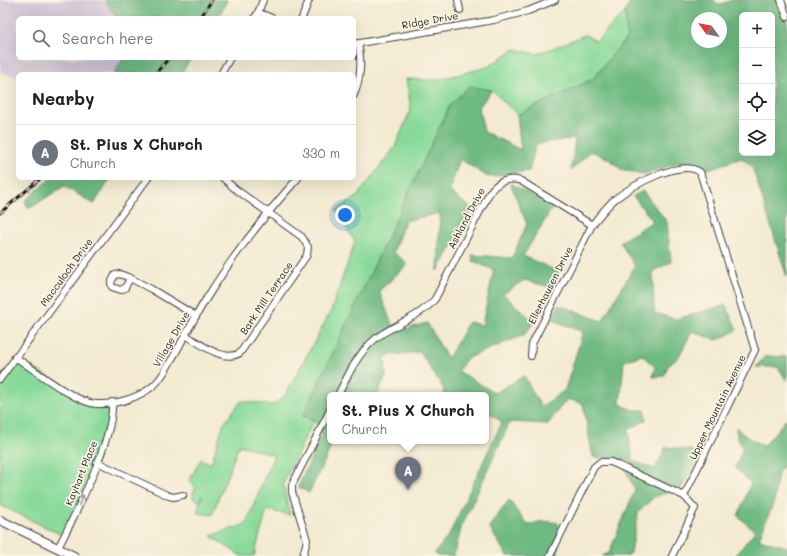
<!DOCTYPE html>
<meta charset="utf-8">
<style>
body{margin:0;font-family:Mali,sans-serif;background:#f2f2f2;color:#202124}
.controls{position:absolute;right:12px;top:12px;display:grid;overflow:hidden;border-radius:6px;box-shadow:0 4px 16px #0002}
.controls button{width:36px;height:36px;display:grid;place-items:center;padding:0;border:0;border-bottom:1px solid #e0e0e0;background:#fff;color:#202124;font:20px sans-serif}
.compass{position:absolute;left:691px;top:12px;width:36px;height:36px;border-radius:50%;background:#fff;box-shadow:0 4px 16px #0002;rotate:303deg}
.you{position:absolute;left:345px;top:215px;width:14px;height:14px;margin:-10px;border:3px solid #fff;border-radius:50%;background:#1a73e8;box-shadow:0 0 0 6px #1a73e833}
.badge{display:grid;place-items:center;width:26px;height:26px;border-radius:50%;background:#1a73e8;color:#fff;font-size:13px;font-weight:700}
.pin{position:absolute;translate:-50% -33px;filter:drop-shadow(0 1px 2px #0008)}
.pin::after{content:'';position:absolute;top:21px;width:14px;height:12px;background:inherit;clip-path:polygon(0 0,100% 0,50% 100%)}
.popup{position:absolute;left:327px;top:392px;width:162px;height:52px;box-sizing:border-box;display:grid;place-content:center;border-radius:6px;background:#fff;filter:drop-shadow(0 1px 3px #0005);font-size:13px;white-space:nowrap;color:#757577}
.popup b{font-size:15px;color:#202124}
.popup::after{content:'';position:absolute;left:50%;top:100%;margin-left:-8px;border:8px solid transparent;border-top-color:#fff}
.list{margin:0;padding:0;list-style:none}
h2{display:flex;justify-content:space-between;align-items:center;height:52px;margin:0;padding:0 16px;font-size:17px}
h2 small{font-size:13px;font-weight:400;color:#757577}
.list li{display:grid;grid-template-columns:26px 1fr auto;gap:12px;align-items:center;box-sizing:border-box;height:56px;padding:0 16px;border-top:1px solid #e0e0e0}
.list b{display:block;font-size:15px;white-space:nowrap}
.list p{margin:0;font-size:13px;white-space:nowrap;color:#757577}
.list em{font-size:13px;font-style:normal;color:#757577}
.icon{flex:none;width:22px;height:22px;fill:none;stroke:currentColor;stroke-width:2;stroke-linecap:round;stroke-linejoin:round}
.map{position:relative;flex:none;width:787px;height:556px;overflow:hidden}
.search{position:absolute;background:#fff;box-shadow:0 4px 16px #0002;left:16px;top:16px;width:340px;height:44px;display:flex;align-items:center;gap:10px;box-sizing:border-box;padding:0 14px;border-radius:6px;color:#757577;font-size:15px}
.panel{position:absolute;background:#fff;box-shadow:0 4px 16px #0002;left:16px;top:72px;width:340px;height:108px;border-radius:6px}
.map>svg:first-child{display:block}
</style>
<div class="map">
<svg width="787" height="556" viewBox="0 0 787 556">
<rect width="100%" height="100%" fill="#fcf5e5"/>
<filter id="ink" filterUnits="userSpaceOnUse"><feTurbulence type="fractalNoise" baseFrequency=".025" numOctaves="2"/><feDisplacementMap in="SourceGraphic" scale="8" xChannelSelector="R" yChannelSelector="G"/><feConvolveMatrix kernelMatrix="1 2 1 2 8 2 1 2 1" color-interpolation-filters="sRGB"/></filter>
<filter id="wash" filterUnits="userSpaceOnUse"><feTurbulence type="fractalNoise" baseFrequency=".012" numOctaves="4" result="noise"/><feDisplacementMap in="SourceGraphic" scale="16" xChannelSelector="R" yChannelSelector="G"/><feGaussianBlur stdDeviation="0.9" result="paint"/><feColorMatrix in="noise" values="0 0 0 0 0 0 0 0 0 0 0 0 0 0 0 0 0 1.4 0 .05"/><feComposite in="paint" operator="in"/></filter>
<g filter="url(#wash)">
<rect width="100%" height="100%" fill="#f3ead1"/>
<!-- industrial -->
<polygon fill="#cbbfd5" points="0,0 105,0 117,18 18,18 18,58 124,58 123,62 114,74 18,74 18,78 0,72"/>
<!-- green -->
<g fill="#89da9a" stroke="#527b5b">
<polygon points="625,12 627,37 593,79 517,115 492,90 469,87 303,416 314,420 283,484 290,515 267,510 254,556 241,556 211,536 246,524 274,455 239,445 212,515 197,513 202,495 199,501 193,498 193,492 196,488 189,481 201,459 211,464 223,425 241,401 273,405 285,396 331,311 355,242 336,210 356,198 395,147 411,109 406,79 436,80 488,67 514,49 537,54 585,35 596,41"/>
<polygon points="17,358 88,401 113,405 81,503 66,537 0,505 0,384"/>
</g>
<!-- forest -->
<g fill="#6eba82" stroke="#456b4f" fill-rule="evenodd">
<polygon points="105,0 227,0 218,18 117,18"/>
<path d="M 631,0 L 714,0 L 718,5 L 732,0 L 780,0 L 787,22 L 787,277 L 752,166 L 742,158 L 708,169 L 681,162 L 644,174 L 622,170 L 609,159 L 591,151 L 571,171 L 575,138 L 536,144 L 529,171 L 488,177 L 460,159 L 449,191 L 473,210 L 438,271 L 440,213 L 405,221 L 393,252 L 408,264 L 379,291 L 395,332 L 427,323 L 448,359 L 468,322 L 482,325 L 494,270 L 473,261 L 472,255 L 512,258 L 527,224 L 510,183 L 553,207 L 523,256 L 559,272 L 550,287 L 524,280 L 503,294 L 534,322 L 524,335 L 467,358 L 458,371 L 495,393 L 524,376 L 541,407 L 565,390 L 583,332 L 553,320 L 559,305 L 602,321 L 635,266 L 620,242 L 653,221 L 633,196 L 643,191 L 667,222 L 671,262 L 653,271 L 654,313 L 676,319 L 726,305 L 737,330 L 717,340 L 692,331 L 678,358 L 668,366 L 664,376 L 653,377 L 655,367 L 642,355 L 624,361 L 620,404 L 632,410 L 645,410 L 646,420 L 628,430 L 633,461 L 655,469 L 666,447 L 703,452 L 681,488 L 654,497 L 638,513 L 631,553 L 627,556 L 602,556 L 609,553 L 635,490 L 621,460 L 593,457 L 583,404 L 567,399 L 548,424 L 510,422 L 462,525 L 454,556 L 438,556 L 434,554 L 449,535 L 502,422 L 486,411 L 486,395 L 444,395 L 444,389 L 420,352 L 385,356 L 386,376 L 377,395 L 330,395 L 330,441 L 334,441 L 309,493 L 298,487 L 322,435 L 314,420 L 303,416 L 450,105 L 469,86 L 492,90 L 479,107 L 484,132 L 521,150 L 517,115 L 593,79 L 627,37 L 625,12 ZM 742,15 L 772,15 L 772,153 L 742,153 ZM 697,18 L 721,18 L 721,42 L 697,42 Z"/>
<polygon points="124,58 191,58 181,74 114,74"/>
<polygon points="51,178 111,178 94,204 64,186 29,209 25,201"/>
<polygon points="765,356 787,357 787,381 778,367 756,367"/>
<polygon points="787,418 787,462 778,472 774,501 759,539 787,547 787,556 735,556 755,531 738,516 751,483 735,468 743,448 737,437 736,427 745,436 764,446"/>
<polygon points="509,500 527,525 544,521 558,523 558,556 507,556 489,527"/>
</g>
</g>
<g filter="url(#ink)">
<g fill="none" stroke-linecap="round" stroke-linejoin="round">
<!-- minor casing -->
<g stroke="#3c3b37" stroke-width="8">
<g id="minor">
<polyline points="458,0 460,10"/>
<polyline points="781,0 787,17"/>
<polyline points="257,15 262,14 272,18"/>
<polyline points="254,18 257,15 263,0"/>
<polyline points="302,18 309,0"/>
<polyline points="354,44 494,20 528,11 555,0"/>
<polyline points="221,74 230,58"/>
<path d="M 354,95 C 361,77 362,62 358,43"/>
<polygon points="120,274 130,278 125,288 121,290 112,287 111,283 115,275"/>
<polyline points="130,278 151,289 196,316"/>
<path d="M 185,335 C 200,343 223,363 240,353 L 307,255 L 308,247 L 302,237 L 234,188 L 223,178"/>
<path d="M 531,356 L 532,344 L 592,225 C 599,216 606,207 615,199 C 632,186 680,158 700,172 L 755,350 L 684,496 L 695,508 L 672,556"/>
<path d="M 15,357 C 35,370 74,402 96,404 C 115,405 139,398 153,386 C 163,378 168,365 175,354 C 186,334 196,315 208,296 C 234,254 265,215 298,178"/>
<polyline points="0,379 148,178"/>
<path d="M 338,395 C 349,373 360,348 382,334 C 399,323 422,315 435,299 L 490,192 C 497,182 508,177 521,181 L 592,225"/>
<polyline points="97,462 169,496 174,497 183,495"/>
<path d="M 58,548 C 75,515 115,437 112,402"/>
<polyline points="303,556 307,540 292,492 292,485 330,410"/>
<polyline points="550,556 594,467 600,462 611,462 684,496"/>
</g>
</g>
<!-- major casing -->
<g stroke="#3c3b37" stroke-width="10">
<polyline id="major" points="0,520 74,556"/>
</g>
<!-- minor -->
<use href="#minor" stroke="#fff" stroke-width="6"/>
<!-- major -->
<use href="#major" stroke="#fff" stroke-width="8"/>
<!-- rail casing -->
<g stroke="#1c1c1c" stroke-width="3">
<g id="rail">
<polyline points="200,18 212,0"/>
<polyline points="155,74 169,58"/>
<polyline points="0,213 41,178"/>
</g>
</g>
<!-- rail -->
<use href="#rail" stroke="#fcf5e5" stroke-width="1.5" stroke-dasharray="4.5" stroke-linecap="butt"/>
</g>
<!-- one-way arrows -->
<defs><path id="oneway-shaft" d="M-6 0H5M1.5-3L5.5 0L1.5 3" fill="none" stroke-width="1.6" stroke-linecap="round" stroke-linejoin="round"/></defs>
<use stroke="#999" href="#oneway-shaft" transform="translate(81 500) rotate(-68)"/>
</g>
<g text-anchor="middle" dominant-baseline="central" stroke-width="3.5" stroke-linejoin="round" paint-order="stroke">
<!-- street labels -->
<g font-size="10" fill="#1c1c1c" stroke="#fcf5e5">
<text transform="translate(430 20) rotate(-10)">Ridge Drive</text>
<text transform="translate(466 218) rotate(-62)">Ashland Drive</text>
<text transform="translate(66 272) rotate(-54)">Macculoch Drive</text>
<text transform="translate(550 285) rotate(-63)">Ellerhausen Drive</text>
<text transform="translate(266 298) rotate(-56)">Bark Mill Terrace</text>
<text transform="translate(171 339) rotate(-60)">Village Drive</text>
<text transform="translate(717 407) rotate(-64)">Upper Mountain Avenue</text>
<text transform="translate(81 473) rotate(-68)">Kayhart Place</text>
</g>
</g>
</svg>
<div class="controls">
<button>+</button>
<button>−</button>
<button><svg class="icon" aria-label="locate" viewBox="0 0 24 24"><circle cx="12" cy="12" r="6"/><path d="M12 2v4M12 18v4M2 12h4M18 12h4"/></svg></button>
<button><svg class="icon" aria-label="layers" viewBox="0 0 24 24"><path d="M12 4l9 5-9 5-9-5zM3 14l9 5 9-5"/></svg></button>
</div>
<svg class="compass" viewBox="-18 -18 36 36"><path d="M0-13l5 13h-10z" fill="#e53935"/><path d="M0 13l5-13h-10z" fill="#757577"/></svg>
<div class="you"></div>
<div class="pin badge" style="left:408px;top:490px;background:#6b7280">A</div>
<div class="popup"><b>St. Pius X Church</b>Church</div>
<div class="search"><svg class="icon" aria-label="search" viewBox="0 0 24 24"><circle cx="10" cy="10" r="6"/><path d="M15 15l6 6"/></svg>Search here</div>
<section class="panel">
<h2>Nearby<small></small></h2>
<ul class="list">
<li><span class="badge" style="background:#6b7280">A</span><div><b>St. Pius X Church</b><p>Church</p></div><em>330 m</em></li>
</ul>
</section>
</div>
